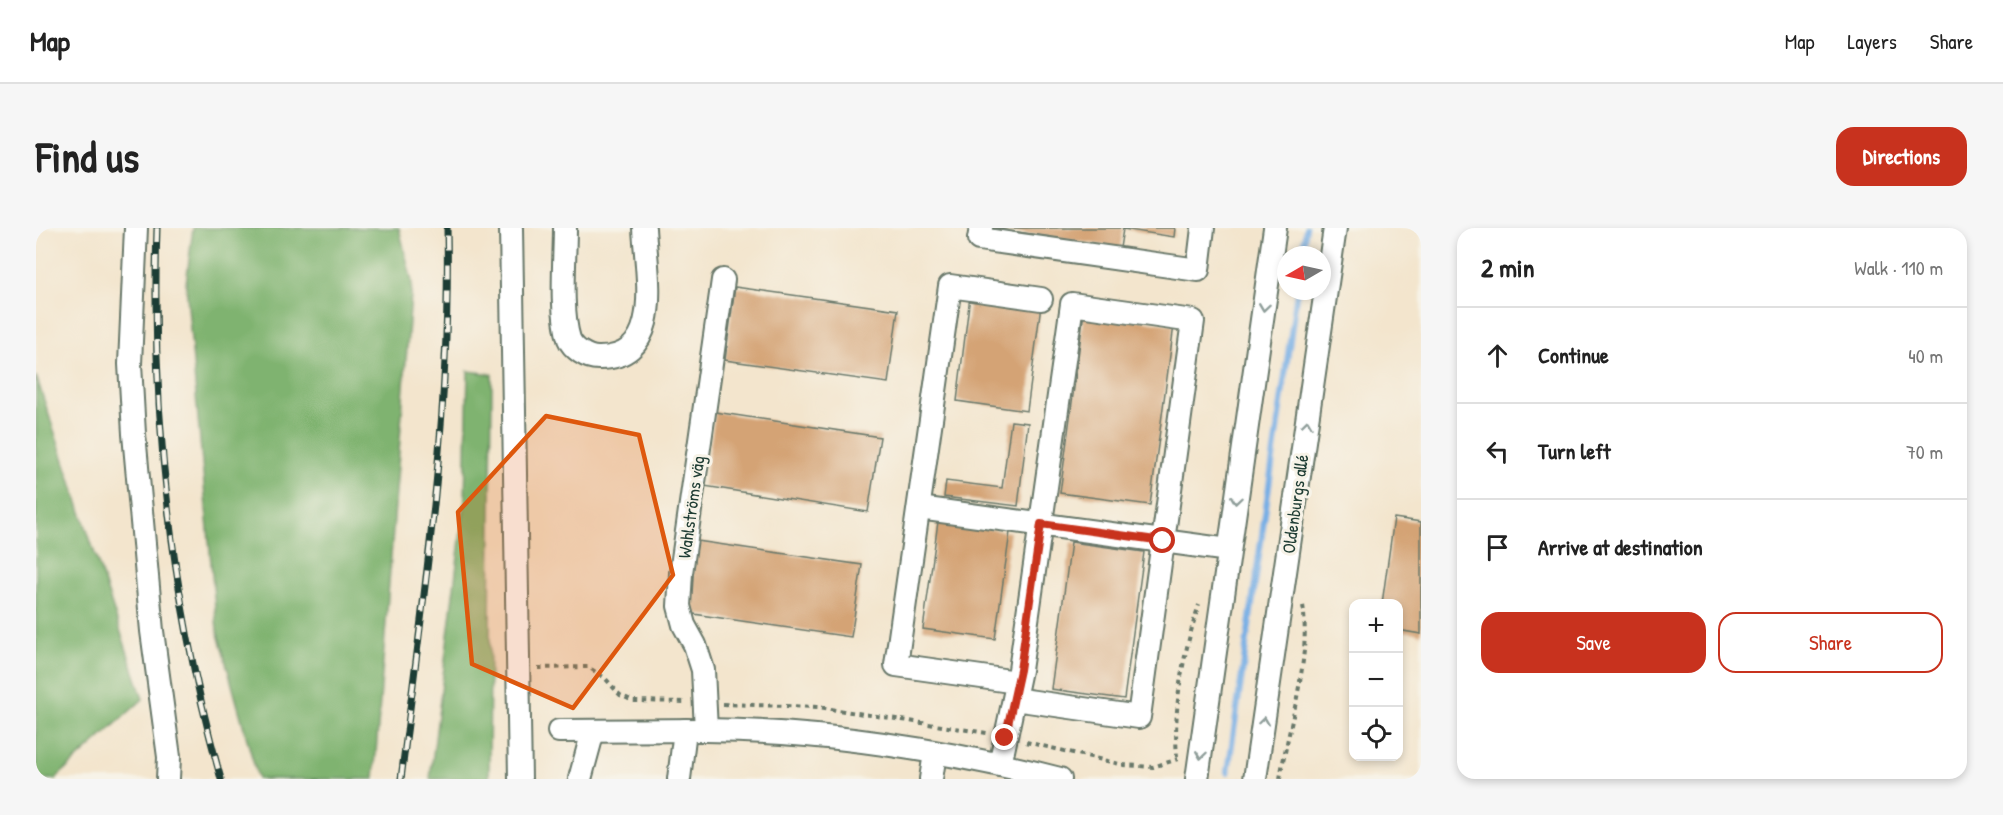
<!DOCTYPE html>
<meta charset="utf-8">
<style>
body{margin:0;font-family:"Patrick Hand",sans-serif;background:#f6f6f6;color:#222}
.controls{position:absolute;right:18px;bottom:18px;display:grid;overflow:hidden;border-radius:12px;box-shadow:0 3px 9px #0003}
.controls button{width:54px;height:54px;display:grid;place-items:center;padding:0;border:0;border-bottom:2px solid #e0e0e0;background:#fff;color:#222;font:30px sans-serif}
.compass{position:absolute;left:1241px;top:18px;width:54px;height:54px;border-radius:50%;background:#fff;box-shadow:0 3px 9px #0003;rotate:261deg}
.stop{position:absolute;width:18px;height:18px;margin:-14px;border:4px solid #c8321e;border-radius:50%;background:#fff}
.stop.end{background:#c8321e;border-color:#fff;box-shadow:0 2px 6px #0008}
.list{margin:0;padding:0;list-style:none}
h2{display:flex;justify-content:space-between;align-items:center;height:78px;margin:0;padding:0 24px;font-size:26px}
h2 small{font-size:20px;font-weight:400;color:#767676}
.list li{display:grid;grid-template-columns:39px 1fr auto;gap:18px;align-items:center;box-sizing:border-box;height:96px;padding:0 24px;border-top:2px solid #e0e0e0}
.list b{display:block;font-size:22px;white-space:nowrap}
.list em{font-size:20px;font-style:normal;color:#767676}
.actions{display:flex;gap:12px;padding:18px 24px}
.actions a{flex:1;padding:14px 0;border:2px solid #c8321e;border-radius:18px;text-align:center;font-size:21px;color:#c8321e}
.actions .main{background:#c8321e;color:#fff}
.icon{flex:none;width:33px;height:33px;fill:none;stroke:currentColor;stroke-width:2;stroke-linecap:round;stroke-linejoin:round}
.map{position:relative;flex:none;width:1385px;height:551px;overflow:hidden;border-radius:18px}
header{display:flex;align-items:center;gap:36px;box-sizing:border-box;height:84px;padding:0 30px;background:#fff;border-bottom:2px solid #e0e0e0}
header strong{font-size:28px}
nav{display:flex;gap:33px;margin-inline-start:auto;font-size:21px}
.intro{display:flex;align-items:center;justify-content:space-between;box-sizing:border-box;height:144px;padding:0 36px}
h1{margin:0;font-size:42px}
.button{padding:15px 27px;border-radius:18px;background:#c8321e;color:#fff;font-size:21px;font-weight:700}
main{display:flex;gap:36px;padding:0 36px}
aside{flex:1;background:#fff;border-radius:18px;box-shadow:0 3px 9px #0003}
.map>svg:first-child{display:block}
</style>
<header>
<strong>Map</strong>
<nav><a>Map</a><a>Layers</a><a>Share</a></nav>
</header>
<div class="intro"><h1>Find us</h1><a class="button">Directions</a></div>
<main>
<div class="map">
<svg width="1385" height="551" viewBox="0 0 1385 551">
<rect width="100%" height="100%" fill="#f7f3e8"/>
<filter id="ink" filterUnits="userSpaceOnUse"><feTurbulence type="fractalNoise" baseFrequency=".0167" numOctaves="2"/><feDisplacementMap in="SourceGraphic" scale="12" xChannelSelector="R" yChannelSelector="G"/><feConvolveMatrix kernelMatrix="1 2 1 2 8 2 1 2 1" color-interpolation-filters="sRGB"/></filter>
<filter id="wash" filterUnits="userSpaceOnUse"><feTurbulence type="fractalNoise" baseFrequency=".008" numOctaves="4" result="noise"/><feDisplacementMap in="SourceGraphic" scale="24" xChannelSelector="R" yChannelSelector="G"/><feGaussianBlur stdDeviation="1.35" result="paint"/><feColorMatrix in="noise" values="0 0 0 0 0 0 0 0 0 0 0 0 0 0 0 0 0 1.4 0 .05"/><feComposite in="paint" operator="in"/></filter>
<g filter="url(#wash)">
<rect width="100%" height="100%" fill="#f3e5cd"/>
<!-- forest -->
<g fill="#7fb36f" stroke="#4f7852" stroke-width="1.5">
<polygon points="157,0 363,0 376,54 338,551 222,551 181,402 150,56"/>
<polygon points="432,143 456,146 453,551 394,551 429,272"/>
<polygon points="0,148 107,471 19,551 0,551"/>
</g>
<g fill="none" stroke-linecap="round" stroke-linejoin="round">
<!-- stream -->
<g stroke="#76aee5" stroke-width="6">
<polyline points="1266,27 1270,0"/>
<polyline points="1192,544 1261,63"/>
</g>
</g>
<g id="blocks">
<!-- building -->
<g fill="#d4a374">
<polygon points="955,0 1139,0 1138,9 1087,1 1084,20"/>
<polygon points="699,59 862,82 852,155 689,132"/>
<polygon points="934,68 1005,77 991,183 921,173"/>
<polygon points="1048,84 1138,97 1114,277 1024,265"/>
<polygon points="679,184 844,209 832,284 668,258"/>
<polygon points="975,193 992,195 982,278 908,269 910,253 966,260"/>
<polygon points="1358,290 1385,294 1385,406 1362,402 1362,376 1346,376"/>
<polygon points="902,294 974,304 959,411 887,401"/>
<polygon points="661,313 826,337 815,409 651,385"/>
<polygon points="1035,314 1108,324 1088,471 1015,461"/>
</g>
</g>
</g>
<g filter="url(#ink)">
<use href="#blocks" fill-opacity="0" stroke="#69786a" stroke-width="1.5"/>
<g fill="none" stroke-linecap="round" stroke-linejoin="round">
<!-- minor casing -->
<g stroke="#69786a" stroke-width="26">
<g id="minor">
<polyline points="100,0 94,136 98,206 116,403 133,529 132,551"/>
<polyline points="475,0 484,551"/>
<path d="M 529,0 C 529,30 524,83 533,111 C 537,121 551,130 562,130 C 630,131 610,45 608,0"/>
<polyline points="945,0 943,11 1162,42 1167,0"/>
<polyline points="883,280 1193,322"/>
<polyline points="981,454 860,437 914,58 1005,71"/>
<polyline points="670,502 667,442 659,417 648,397 643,378 645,345 687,52"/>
<path d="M 523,503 C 572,503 621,502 669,502 C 788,503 909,522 1024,551"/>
<polyline points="964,537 984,442 1036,76 1157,93 1103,489 978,471"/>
<polyline points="544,551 557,503"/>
<polyline points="643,551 649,502"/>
<polyline points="895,551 899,525"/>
<polyline points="1161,551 1239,0"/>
<polyline points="1219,551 1299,0"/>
</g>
</g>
<!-- path -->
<g stroke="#69786a" stroke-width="4" stroke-dasharray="4.5 4.5" stroke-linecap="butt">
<polyline points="502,440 552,439 569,450 584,467 597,473 650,474"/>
<polyline points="687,476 782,479 951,505"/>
<polyline points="990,514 1088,537 1117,539 1142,531"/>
<path d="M 1141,529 C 1137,479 1147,425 1163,377"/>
<path d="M 1244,551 C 1253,494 1275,436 1267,377"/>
</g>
<!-- minor -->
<use href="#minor" stroke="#fff" stroke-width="22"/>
<!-- rail casing -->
<g stroke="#1f3d34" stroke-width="7">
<g id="rail">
<path d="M 121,0 C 115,185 135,373 185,551"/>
<path d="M 365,551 C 388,368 415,185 411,0"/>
</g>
</g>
<!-- rail -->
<use href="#rail" stroke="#f7f3e8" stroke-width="4.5" stroke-dasharray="14" stroke-linecap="butt"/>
</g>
<!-- one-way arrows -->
<defs><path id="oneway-chevron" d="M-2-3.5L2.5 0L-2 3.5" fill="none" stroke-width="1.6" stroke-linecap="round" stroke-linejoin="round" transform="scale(1.5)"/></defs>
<g stroke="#8f9e9a">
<use href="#oneway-chevron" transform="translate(1228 79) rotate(98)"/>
<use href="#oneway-chevron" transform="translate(1271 196) rotate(-82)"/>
<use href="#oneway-chevron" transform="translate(1200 272) rotate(98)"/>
<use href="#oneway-chevron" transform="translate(1228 493) rotate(-82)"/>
<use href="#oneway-chevron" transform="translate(1165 527) rotate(98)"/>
</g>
</g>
<g fill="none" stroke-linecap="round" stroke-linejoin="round" filter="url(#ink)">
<!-- route -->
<polyline stroke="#c8321e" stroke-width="8" points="969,510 984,442 1005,296 1127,313"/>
</g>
<!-- marked area -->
<path fill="#de580e" fill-opacity="0.2" stroke="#de580e" stroke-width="4.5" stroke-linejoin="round" d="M 510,188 L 603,207 L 637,347 L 537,480 L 436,436 L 422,284 Z"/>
<g text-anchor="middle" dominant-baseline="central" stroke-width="6" stroke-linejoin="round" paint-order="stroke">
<!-- street labels -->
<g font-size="18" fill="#1f3d34" stroke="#f7f3e8">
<text transform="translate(1259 276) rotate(-82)">Oldenburgs allé</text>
<text transform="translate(655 279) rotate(-82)">Wahlströms väg</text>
</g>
</g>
</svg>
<div class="controls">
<button>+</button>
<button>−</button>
<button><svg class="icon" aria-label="locate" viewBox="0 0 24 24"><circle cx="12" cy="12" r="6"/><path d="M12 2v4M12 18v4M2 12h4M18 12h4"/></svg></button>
</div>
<svg class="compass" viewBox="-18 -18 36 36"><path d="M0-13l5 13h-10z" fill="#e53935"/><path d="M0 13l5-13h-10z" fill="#767676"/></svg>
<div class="stop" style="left:1127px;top:313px"></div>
<div class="stop end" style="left:969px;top:510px"></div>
</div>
<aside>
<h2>2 min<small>Walk · 110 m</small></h2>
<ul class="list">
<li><svg class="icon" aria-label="ahead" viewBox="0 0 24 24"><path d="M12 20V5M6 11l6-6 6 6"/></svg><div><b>Continue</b></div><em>40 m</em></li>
<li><svg class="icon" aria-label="left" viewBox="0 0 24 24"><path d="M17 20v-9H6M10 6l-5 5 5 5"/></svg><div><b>Turn left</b></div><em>70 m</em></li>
<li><svg class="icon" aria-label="arrive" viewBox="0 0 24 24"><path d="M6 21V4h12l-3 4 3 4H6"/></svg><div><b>Arrive at destination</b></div></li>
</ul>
<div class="actions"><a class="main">Save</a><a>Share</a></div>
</aside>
</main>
